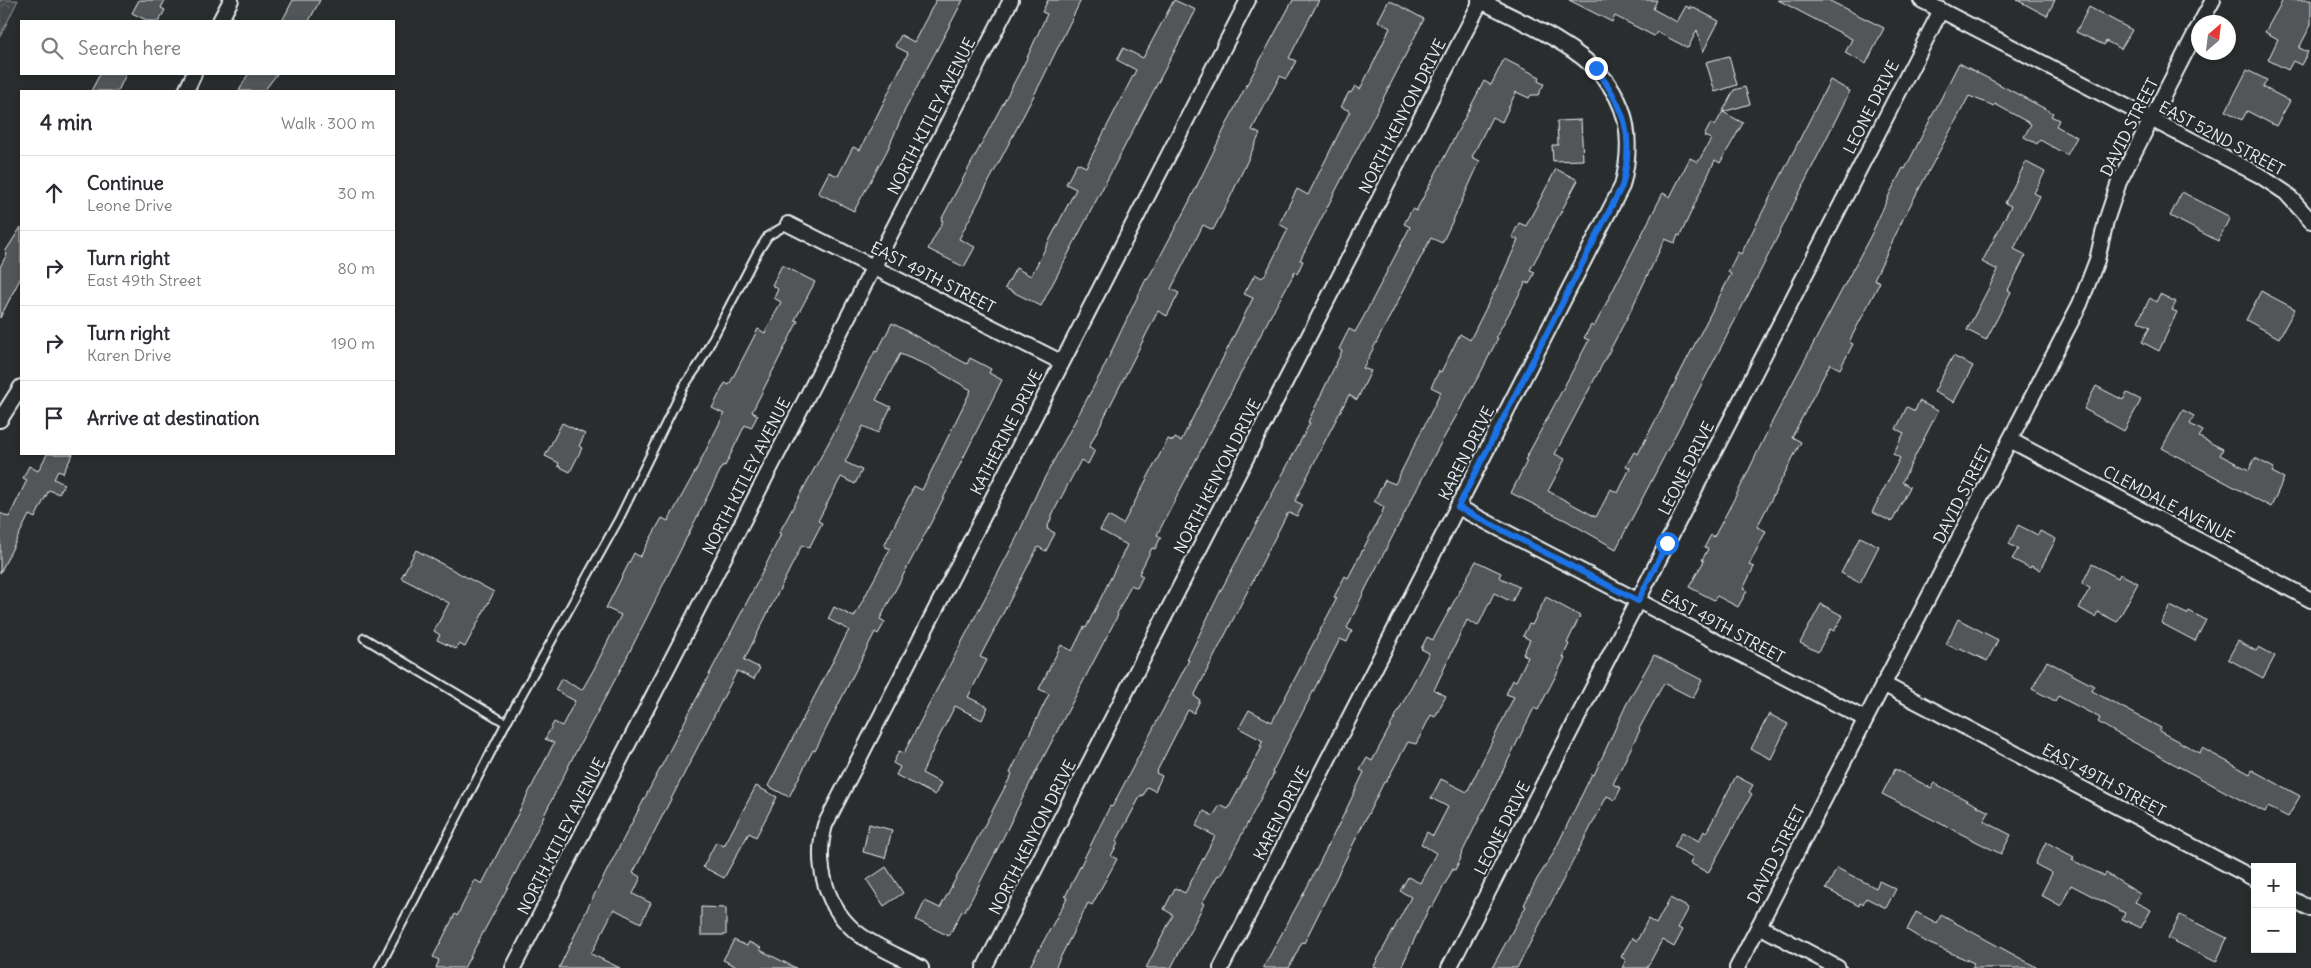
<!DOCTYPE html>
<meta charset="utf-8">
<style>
body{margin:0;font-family:Delius,sans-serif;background:#f2f2f3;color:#2b2b33}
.controls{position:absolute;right:15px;bottom:15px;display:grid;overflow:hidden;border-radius:0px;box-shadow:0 2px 8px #0003}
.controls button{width:45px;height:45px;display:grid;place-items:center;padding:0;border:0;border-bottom:1px solid #e1e1e2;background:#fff;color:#2b2b33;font:25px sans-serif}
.compass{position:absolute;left:2191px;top:15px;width:45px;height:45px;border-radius:50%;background:#fff;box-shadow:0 2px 8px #0003;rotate:28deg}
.stop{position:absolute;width:15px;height:15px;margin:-11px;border:4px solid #1a73e8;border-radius:50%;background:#fff}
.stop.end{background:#1a73e8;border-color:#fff;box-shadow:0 1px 5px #0008}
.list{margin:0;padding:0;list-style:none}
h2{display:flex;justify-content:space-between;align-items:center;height:65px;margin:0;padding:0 20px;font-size:21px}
h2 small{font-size:16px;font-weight:400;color:#7c7c81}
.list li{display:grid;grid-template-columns:32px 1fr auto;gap:15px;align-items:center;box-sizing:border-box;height:75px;padding:0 20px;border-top:1px solid #e1e1e2}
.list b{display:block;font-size:19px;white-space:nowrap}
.list p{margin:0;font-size:16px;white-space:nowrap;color:#7c7c81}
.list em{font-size:16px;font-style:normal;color:#7c7c81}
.icon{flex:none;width:28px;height:28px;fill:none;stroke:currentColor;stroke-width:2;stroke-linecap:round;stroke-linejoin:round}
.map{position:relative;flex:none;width:2311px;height:968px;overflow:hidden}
.search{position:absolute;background:#fff;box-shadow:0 2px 8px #0003;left:20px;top:20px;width:375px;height:55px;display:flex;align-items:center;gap:12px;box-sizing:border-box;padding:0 18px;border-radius:0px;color:#7c7c81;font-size:19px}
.panel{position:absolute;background:#fff;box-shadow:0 2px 8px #0003;left:20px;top:90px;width:375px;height:365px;border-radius:0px}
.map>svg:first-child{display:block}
</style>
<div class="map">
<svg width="2311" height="968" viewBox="0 0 2311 968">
<defs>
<pattern id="forest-crowns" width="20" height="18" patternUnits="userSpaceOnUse" patternTransform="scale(1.25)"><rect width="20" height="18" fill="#424648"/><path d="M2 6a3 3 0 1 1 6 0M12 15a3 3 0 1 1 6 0" fill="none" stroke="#5d6163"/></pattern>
</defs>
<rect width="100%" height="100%" fill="#2a2d2e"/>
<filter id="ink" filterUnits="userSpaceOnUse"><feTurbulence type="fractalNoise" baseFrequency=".02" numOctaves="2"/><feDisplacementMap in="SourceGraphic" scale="10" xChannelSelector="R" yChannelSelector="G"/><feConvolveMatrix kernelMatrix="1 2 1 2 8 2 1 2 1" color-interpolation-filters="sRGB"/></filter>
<g filter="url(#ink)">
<!-- forest -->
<polygon fill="url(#forest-crowns)" stroke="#959ca0" points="0,0 18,0 0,37"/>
<!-- building -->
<g fill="#535759" stroke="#e8f1f8">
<polygon points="139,0 165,0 161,8 165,10 159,21 148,21 132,13"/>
<polygon points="293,0 320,0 309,21 282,21"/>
<polygon points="936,0 963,0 905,110 887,151 854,211 818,193 829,172 838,176 853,147 860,150 908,53 895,46 901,35 914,42"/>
<polygon points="1048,0 1081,0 1042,80 959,239 975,247 964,267 928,249 943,221 941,220 1025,62 1047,14 1042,12"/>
<polygon points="1174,0 1196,10 1041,306 1005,288 1016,268 1031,276 1076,189 1066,184 1077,163 1086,167 1136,70 1117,60 1123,48 1143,58"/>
<polygon points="1293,0 1319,0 1289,58 1296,61 1286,79 1280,76 1252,130 1260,134 1229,200 1213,230 1203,225 1171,289 1179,293 1167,316 1158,311 1089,447 1095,450 1088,464 1081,460 1053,513 1047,529 1055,533 1046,551 1038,547 980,657 987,660 968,697 988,707 982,720 955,706 940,735 922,773 941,783 935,795 896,775 900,767 893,763 899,751 904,753 934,695 1017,537 1039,488 1102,371 1146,279 1147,280 1155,266 1189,202 1238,101"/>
<polygon points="1389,0 1424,19 1300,260 1303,261 1297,274 1295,272 1271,315 1157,535 1161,537 1155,549 1152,548 1139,574 1143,576 1137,588 1131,585 1117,614 1118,615 1030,783 1003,838 970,902 964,912 962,911 949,936 916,920 925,901 940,908 1012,774 1010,773 1049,694 1039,689 1061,645 1072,651 1084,627 1086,628 1127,545 1100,530 1108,516 1123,524 1168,439 1173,441 1175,438 1181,441 1253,298 1244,294 1255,274 1262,278 1266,273 1288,229 1279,224 1297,189 1308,195 1350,111 1341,107 1349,92 1351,93 1355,86 1360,89 1374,62 1390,28 1378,21"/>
<polygon points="1569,0 1657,0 1653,9 1677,22 1686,6 1691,9 1690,6 1719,21 1703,52 1697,30 1688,48 1657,32 1654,36 1615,16 1612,22"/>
<polygon points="1778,0 1828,0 1884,28 1866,64 1845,53 1852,39"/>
<polygon points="2017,0 2055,0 2047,16"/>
<polygon points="2283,0 2311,0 2311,25 2299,48 2308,52 2301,65 2293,61 2288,70 2268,60 2278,39 2265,32"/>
<polygon points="2089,7 2132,30 2121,49 2106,41 2104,45 2076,32"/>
<polygon points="1729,56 1737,85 1715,92 1706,62"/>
<polygon points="1504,59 1540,77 1538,81 1544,84 1538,95 1531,95 1529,98 1516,92 1502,122 1492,117 1472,157 1480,161 1455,216 1442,243 1431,238 1363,368 1371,371 1357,400 1349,395 1329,433 1295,501 1303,505 1297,516 1290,513 1287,514 1268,551 1194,696 1200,700 1194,713 1188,710 1156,773 1162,776 1155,791 1147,787 1143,796 1141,795 1116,842 1118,843 1111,856 1117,859 1092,905 1088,903 1055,968 1029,968 1067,898 1065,897 1110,806 1112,807 1189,660 1187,660 1220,592 1310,423 1308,422 1342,351 1339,349 1349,329 1355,332 1363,318 1410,227 1404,224 1412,209 1416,211 1484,81 1491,85"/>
<polygon points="1959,63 2053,113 2051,116 2059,120 2056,126 2077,137 2067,155 2040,140 2037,144 2024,137 2031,124 1995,104 1994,106 1969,96 1904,217 1884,259 1874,279 1880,282 1849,342 1853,344 1840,369 1830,364 1792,437 1801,442 1757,527 1766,531 1749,565 1754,567 1743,589 1747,591 1738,607 1717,596 1714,600 1689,587 1704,561 1702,560 1708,549 1704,548 1711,535 1714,537 1742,484 1773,420 1871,235 1890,193 1903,168 1905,169"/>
<polygon points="2247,70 2267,80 2263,87 2290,101 2276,126 2247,111 2242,120 2226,111"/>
<polygon points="100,74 126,74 118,91 91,91"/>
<polygon points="248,74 277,74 264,91 239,91"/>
<polygon points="1830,80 1850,91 1758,276 1616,549 1567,521 1511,493 1527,461 1525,460 1589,340 1584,338 1591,325 1594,327 1663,193 1670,197 1690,158 1698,162 1711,139 1704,136 1711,123 1715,126 1734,90 1745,87 1750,104 1723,112 1743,123 1720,163 1715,160 1680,236 1678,235 1675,243 1665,239 1629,314 1555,454 1565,459 1548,491 1596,517 1611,489 1618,493 1630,468 1626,466 1634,452 1638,454 1731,274 1728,272 1738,252 1741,254"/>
<polygon points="1581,120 1583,160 1553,161 1552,145 1558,145 1557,121"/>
<polygon points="2026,162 2045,172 2034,193 2040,196 2014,249 2026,255 2008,290 2011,292 1986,340 1967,330 1998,270 1982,262 2011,206 2005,203"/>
<polygon points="1556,169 1578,180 1530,270 1535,272 1529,284 1526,282 1496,337 1498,338 1481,372 1437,450 1366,588 1347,628 1352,631 1347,642 1340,639 1272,772 1274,773 1220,876 1218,875 1202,903 1204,904 1171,968 1146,968 1173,915 1164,909 1175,888 1185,893 1215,836 1196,826 1204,811 1213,816 1220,805 1228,809 1262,747 1260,746 1263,741 1239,728 1249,710 1272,722 1337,598 1334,597 1345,576 1348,578 1382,513 1384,507 1374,501 1385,480 1395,484 1441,392 1431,387 1439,371 1441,372 1460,334 1470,340 1500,280 1518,240 1512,237 1519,223 1526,226"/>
<polygon points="2182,192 2230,217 2218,241 2170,216"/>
<polygon points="21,227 21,277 0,318 0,267 7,254 5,252"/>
<polygon points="782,265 815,282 795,320 798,321 752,412 758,415 751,428 745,425 725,466 723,465 623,665 573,757 516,872 464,968 436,968 439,960 433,957 448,928 455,914 457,916 475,880 482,884 554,743 545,739 554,722 562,726 575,701 555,690 561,679 582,690 594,669 621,615 606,608 634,553 640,557 662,518 668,521 696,470 724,414 712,408 725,383 729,385 758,329 765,333 781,302 774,298 778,289 772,285"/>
<polygon points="2261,291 2295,309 2279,338 2246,320"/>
<polygon points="2160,294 2176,302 2172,310 2177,312 2159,351 2142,342 2150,327 2138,321 2150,298 2156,302"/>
<polygon points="892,323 967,364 970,358 991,369 989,373 1002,380 936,513 880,619 885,622 878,634 875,632 815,751 813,750 789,797 768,786 849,630 828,619 834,607 854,617 890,549 884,546 914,486 922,490 971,390 929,366 900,354 876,400 891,407 878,433 863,426 845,462 862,470 855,484 841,477 818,521 822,523 809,548 802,545 744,660 760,668 754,679 737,671 633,873 641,877 633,894 651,903 641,923 614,909 591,954 620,968 559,968 590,903 761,575 781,534 779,533 836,429 875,351 877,352"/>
<polygon points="1953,356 1973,366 1954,402 1934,392"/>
<polygon points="2096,386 2123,400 2127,393 2141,400 2124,431 2084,409"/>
<polygon points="1919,401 1938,411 1902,482 1910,487 1892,522 1872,512 1900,458 1893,454 1904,433 1896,429 1907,407 1915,411"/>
<polygon points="2183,410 2194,416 2190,424 2203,431 2199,437 2223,449 2220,455 2249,470 2255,458 2274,468 2272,472 2284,478 2271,507 2162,448"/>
<polygon points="562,423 585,434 579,446 582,448 570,472 558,466 559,463 545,456"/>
<polygon points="47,454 73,454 63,473 58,471 54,479 64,484 59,494 49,490 35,518 29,515 0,573 0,513 9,517 27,480 23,478 29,466 38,471"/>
<polygon points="2018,525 2038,535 2040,531 2056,539 2040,570 2031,566 2030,568 2012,559 2018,549 2009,544"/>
<polygon points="1860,537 1879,546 1860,583 1841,573"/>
<polygon points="416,550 494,592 465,647 459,644 456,649 437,640 440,635 434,631 449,603 401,578"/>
<polygon points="1476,561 1501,573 1499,577 1519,587 1512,602 1494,593 1478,626 1467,620 1434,690 1446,696 1435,717 1431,715 1416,744 1408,742 1386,782 1384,782 1304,943 1302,942 1289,968 1263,968 1305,891 1345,812 1364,772 1360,770 1367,758 1372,761 1429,653 1421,649 1427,637 1433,640"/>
<polygon points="2092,564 2118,578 2120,574 2138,583 2117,622 2098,612 2095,617 2079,608 2090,588 2082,584"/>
<polygon points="1546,597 1580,616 1567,643 1569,644 1563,657 1565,658 1538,710 1534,708 1460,857 1461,858 1455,870 1453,869 1432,908 1430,906 1401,968 1373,968 1411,897 1400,891 1408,877 1420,883 1436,853 1421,844 1427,832 1433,836 1448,807 1431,798 1441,779 1467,792 1514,697 1506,694 1513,680 1516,681 1528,657 1523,654 1530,640 1523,636 1529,624 1532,625"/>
<polygon points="1821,604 1843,616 1834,631 1830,629 1818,652 1800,643"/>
<polygon points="2170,606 2187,614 2189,611 2206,620 2195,641 2161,623"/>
<polygon points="1958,619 1998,640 1987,661 1960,648 1958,650 1946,644"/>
<polygon points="2238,641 2256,651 2259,647 2275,656 2263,678 2228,659"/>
<polygon points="1654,655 1702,680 1693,698 1664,683 1639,729 1640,730 1613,784 1621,788 1615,800 1607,796 1517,968 1492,968 1526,906 1524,905 1537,879 1553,854 1592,774 1594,775 1626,705"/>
<polygon points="2047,661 2094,686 2092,691 2161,728 2159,731 2200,753 2202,748 2250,774 2252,770 2300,796 2288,817 2268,807 2265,812 2237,798 2111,730 2098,722 2100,718 2058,696 2055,701 2032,689"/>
<polygon points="1769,714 1788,724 1771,759 1751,749"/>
<polygon points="1895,769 1931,788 1934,783 1989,812 1984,821 2011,835 2001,854 1882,794"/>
<polygon points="1736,776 1753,785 1749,792 1752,794 1708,873 1690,863 1693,857 1674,847 1682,832 1699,841 1704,831 1706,833"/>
<polygon points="756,786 777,797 756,837 749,833 724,878 703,867 716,842 724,846"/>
<polygon points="869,824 892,830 885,858 863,852"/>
<polygon points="2046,842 2074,857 2072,860 2104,876 2106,873 2140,894 2135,902 2151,910 2141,928 2122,919 2125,913 2071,885 2061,906 2041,895 2052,873 2035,864"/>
<polygon points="886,867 903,893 884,906 867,880"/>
<polygon points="1837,868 1876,888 1879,881 1896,889 1886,908 1866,898 1863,904 1860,903 1859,906 1826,889"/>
<polygon points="1670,898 1689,908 1678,928 1683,930 1674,947 1662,940 1647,968 1622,968 1626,960 1621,957 1632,938 1637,941 1648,919 1656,924"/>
<polygon points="701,907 726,908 726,935 701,935"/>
<polygon points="1916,912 1937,923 1941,915 2038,968 1972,968 1974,963 1928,943 1907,930"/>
<polygon points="2180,915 2227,938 2216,962 2168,938"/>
<polygon points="734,940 747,946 749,942 761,948 760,950 796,968 739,968 723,960"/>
</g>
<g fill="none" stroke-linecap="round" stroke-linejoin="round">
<!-- lane casing -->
<g stroke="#e8f1f8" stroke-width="11">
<g id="lane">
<polyline points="364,638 506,723 379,968"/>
<polyline points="506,723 619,519 684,386 700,363 757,253 768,236 788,224"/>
</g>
</g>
<!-- street casing -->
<g stroke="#e8f1f8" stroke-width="18">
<g id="street">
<polyline points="1921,0 2259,175 2286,193 2311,221"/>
<polyline points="220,21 231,0"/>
<polyline points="2201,22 2213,0"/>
<polyline points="186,91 194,74"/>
<polyline points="788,224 1061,362"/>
<polyline points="0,420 21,387"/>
<polyline points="2010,440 2311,600"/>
<polyline points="1458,507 1865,719"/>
<polyline points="1883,684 2255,879"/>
<polyline points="2292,899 2311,909"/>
<polyline points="1759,926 1838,968"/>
<polyline points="513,968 1011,0"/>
<path d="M 921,968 C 901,957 878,948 860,935 C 826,910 814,864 825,825 L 1248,0"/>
<polyline points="984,968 1481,1"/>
<path d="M 1221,968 L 1622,186 C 1652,72 1561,42 1479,0"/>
<polyline points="1449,968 1941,10"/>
<polyline points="1737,968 2080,304 2097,260 2106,221 2119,182 2198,28"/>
</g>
</g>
<!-- lane -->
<use href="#lane" stroke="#2a2d2e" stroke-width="7"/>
<!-- street -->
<use href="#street" stroke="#2a2d2e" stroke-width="14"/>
</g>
</g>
<g fill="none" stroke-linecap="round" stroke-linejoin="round" filter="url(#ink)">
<!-- route -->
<path stroke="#1a73e8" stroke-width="6" d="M 1596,68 C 1625,109 1635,136 1622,186 L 1458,507 L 1638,601 L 1667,543"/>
</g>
<g text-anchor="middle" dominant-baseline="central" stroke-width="4.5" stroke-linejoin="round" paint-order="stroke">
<!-- street labels -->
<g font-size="16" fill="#e8f1f8" stroke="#2a2d2e">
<text transform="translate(1871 107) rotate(-63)">LEONE DRIVE</text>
<text transform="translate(931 116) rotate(-63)">NORTH KITLEY AVENUE</text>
<text transform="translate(1402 116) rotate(-63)">NORTH KENYON DRIVE</text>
<text transform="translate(2129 127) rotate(-63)">DAVID STREET</text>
<text transform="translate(2222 138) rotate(28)">EAST 52ND STREET</text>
<text transform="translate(933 277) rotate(27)">EAST 49TH STREET</text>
<text transform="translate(1006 432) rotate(-63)">KATHERINE DRIVE</text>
<text transform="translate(1466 453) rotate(-63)">KAREN DRIVE</text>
<text transform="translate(1686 468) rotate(-63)">LEONE DRIVE</text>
<text transform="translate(746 476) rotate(-63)">NORTH KITLEY AVENUE</text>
<text transform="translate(1217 476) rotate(-63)">NORTH KENYON DRIVE</text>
<text transform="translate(1962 494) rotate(-63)">DAVID STREET</text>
<text transform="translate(2169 504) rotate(28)">CLEMDALE AVENUE</text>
<text transform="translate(1723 626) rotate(28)">EAST 49TH STREET</text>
<text transform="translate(2104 780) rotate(28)">EAST 49TH STREET</text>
<text transform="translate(1281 813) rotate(-63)">KAREN DRIVE</text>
<text transform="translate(1502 828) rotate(-63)">LEONE DRIVE</text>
<text transform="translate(561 836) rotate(-63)">NORTH KITLEY AVENUE</text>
<text transform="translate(1032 837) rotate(-63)">NORTH KENYON DRIVE</text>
<text transform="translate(1776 854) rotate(-63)">DAVID STREET</text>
</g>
</g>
</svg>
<div class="controls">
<button>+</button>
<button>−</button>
</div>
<svg class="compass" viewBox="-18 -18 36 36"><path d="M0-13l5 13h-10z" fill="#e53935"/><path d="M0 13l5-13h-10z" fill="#7c7c81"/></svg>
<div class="stop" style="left:1667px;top:543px"></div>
<div class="stop end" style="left:1596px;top:68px"></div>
<div class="search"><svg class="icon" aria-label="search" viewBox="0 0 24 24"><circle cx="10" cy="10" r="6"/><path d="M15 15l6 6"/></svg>Search here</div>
<section class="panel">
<h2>4 min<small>Walk · 300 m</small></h2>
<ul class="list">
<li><svg class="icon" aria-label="ahead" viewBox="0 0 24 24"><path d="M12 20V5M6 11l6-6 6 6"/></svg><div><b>Continue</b><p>Leone Drive</p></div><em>30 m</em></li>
<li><svg class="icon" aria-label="right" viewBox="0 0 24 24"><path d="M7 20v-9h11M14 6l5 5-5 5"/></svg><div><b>Turn right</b><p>East 49th Street</p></div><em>80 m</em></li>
<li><svg class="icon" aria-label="right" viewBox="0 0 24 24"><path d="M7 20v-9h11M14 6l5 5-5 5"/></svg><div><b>Turn right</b><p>Karen Drive</p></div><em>190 m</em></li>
<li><svg class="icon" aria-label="arrive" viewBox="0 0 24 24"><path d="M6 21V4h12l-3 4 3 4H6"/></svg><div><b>Arrive at destination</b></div></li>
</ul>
</section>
</div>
